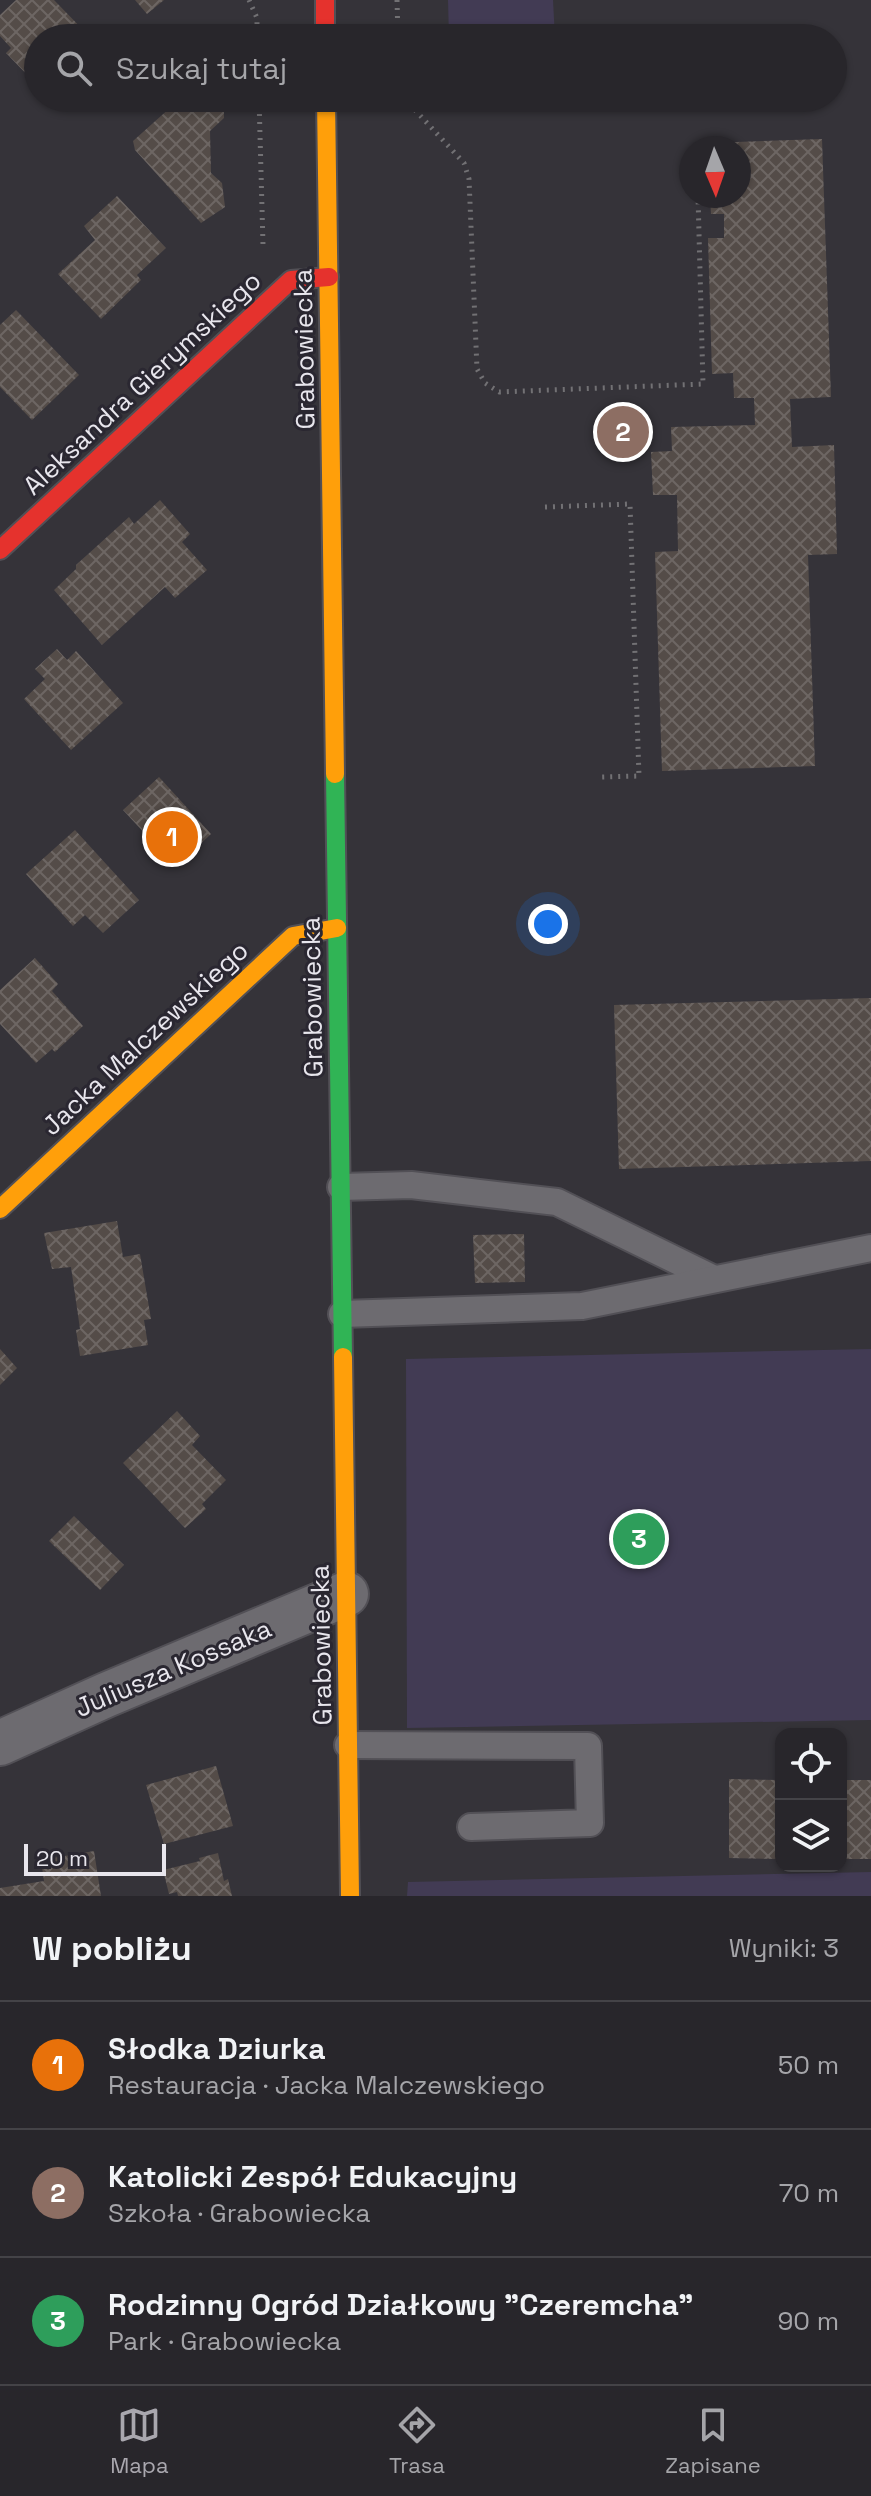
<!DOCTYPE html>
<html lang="pl">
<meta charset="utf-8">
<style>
body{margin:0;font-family:"Space Grotesk",sans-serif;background:#343237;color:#f1f3f6}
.controls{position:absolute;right:24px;bottom:24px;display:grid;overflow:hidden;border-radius:16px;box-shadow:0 2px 6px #0004}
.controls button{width:72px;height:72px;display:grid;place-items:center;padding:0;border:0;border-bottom:2px solid #444347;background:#28262b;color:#f1f3f6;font:40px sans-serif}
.compass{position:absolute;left:679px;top:136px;width:72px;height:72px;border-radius:50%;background:#28262b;box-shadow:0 2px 6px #0004;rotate:178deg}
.scale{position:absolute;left:24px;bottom:20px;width:142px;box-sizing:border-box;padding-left:8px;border:4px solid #e8e6ed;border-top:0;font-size:22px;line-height:28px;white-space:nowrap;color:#e8e6ed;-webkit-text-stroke:6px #2a2731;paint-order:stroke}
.you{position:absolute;left:548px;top:924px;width:28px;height:28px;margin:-20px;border:6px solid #fff;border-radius:50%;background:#1a73e8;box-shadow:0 0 0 12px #1a73e833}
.badge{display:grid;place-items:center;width:52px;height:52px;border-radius:50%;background:#a9a7ae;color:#fff;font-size:26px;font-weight:700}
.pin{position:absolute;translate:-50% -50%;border:4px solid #fff;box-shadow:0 2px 8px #0006}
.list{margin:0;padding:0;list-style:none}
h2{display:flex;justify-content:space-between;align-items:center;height:104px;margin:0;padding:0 32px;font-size:34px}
h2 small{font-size:26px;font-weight:400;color:#a5a5a9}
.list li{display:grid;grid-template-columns:52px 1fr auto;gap:24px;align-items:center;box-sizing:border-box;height:128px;padding:0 32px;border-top:2px solid #444347}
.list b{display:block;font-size:30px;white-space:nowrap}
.list p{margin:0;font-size:26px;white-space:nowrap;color:#a5a5a9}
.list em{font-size:26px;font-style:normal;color:#a5a5a9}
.icon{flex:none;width:44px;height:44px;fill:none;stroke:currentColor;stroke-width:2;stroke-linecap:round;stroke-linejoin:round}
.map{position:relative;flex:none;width:871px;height:1896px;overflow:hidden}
.search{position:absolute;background:#28262b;box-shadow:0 2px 6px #0004;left:24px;right:24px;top:24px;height:88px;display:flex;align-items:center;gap:20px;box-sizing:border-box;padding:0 28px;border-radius:44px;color:#a5a5a9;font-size:30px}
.sheet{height:488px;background:#28262b}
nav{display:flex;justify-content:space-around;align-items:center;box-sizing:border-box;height:112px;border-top:2px solid #444347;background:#28262b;font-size:22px;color:#a5a5a9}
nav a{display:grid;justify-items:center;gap:4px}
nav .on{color:#a9a7ae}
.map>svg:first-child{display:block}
</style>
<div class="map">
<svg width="871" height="1896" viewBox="0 0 871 1896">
<defs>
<pattern id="building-cross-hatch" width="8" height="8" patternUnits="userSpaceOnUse" patternTransform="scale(2)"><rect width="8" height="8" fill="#544c48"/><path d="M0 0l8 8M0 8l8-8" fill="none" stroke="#6d6663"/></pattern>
</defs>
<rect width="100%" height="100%" fill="#353339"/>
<!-- garden -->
<g fill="#423b54">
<polygon points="448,0 553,0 555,38 449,38"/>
<polygon points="871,1349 871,1720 407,1728 406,1359"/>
<polygon points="871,1872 871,1896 407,1896 408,1882"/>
</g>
<!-- building -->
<g fill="url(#building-cross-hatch)">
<polygon points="16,0 54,0 91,38 38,38 38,86 6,53 11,48 0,36 0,15"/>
<polygon points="135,0 164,0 147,14"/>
<polygon points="181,98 224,98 224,118 210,131 211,173 222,183 225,207 201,223 135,150 133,141"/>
<polygon points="822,139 831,397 790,399 792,447 834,445 837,554 808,555 815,766 662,771 655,552 678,551 677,495 653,495 651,452 672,451 671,427 755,425 754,398 734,398 733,373 712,374 708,238 724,238 724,214 711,214 710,196 739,196 739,148 708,148 708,143"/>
<polygon points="117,196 166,248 137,275 141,280 101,319 58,274 95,240 84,226"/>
<polygon points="16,310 79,375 32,420 0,387 0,325"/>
<polygon points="160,500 190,534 182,542 207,570 175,598 165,587 102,645 54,590 76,569 76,565 129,517 134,524"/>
<polygon points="57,649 67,660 76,651 123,703 71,750 24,699 45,679 35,669"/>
<polygon points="159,777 211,834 176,867 123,810"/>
<polygon points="75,830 139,900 103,933 85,915 73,926 26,874"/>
<polygon points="35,958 58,984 52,991 83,1026 55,1052 52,1049 36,1063 0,1024 0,990"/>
<polygon points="871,998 871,1161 619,1169 614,1005"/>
<polygon points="117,1221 123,1257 140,1254 151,1319 144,1320 148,1345 80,1356 76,1330 80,1329 71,1267 52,1269 44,1233"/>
<polygon points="524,1234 525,1282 475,1283 473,1235"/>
<polygon points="0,1349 17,1368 0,1385"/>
<polygon points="177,1411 200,1436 192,1445 226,1480 202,1504 206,1509 185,1528 123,1463"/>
<polygon points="74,1516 124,1565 100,1590 49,1541"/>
<polygon points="216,1766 233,1826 164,1844 146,1785"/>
<polygon points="729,1779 781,1780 781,1859 729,1858"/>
<rect x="841" y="1780" width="30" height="79"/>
<polygon points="94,1851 101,1896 0,1896 0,1888 44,1881 41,1860"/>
<polygon points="218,1853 224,1881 228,1879 232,1896 178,1896 177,1892 169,1894 163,1870 200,1861 199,1858"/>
</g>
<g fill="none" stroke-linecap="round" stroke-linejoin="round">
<!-- lane casing -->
<g stroke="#525056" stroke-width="30">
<g id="lane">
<polyline points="341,1187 411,1185 557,1202 714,1279"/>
<polyline points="342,1314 582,1306 871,1248"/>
<polyline points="348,1745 588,1746 590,1823 471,1827"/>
</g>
</g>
<!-- street casing -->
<g stroke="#525056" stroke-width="48">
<polyline id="street" points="0,1743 106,1695 346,1594"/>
</g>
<!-- fast casing -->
<g stroke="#525056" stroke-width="22">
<polyline id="fast" points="335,774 343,1357"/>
</g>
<!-- slow casing -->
<g stroke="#525056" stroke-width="22">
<g id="slow">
<polyline points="326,98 335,774"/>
<polyline points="0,1209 293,936 337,928"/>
<polyline points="343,1357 350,1896"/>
</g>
</g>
<!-- jam casing -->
<g stroke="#525056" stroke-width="22">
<g id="jam">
<polyline points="325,0 325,38"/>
<polyline points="0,550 291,280 329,277"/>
</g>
</g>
<!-- path -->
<g stroke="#727174" stroke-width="5" stroke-dasharray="2 6" stroke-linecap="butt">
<polyline points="249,0 257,18 257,38"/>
<polyline points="397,0 398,38"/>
<polyline points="259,98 263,245"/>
<polyline points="404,98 464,163 469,179 477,369 485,383 499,392 703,384 698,196"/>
<polyline points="696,146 696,148"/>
<polyline points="545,507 630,504 639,776 602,777"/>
</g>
<!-- lane -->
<use href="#lane" stroke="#6d6b70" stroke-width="26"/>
<!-- street -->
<use href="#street" stroke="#6d6b70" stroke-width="44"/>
<!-- fast -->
<use href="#fast" stroke="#30b455" stroke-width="18"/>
<!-- slow -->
<use href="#slow" stroke="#ff9f0a" stroke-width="18"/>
<!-- jam -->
<use href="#jam" stroke="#e5322d" stroke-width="18"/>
</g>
<g text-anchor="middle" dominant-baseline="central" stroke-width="6" stroke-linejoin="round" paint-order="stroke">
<!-- street labels -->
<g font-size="26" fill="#e8e6ed" stroke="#2a2731">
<text transform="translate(304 349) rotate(-91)">Grabowiecka</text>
<text transform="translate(142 383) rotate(-43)">Aleksandra Gierymskiego</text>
<text transform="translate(312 997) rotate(-91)">Grabowiecka</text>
<text transform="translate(145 1038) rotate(-43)">Jacka Malczewskiego</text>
<text transform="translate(321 1645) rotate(-91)">Grabowiecka</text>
<text transform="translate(173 1668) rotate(-23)">Juliusza Kossaka</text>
</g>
</g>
</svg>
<div class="controls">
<button><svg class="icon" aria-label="locate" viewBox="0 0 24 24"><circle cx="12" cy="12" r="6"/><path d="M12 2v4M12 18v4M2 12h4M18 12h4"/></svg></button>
<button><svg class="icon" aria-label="layers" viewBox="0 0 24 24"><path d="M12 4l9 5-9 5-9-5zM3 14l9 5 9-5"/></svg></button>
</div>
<svg class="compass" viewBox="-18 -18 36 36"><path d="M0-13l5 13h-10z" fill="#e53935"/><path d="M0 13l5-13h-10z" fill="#a5a5a9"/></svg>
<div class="scale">20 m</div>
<div class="you"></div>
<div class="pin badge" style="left:172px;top:837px;background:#e8710a">1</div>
<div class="pin badge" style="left:623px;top:432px;background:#8d6e63">2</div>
<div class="pin badge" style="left:639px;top:1539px;background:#2e9e5b">3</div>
<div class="search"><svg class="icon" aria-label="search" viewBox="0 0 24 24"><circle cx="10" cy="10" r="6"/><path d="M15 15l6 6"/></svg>Szukaj tutaj</div>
</div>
<section class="sheet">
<h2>W pobliżu<small>Wyniki: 3</small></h2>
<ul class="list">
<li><span class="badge" style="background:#e8710a">1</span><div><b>Słodka Dziurka</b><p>Restauracja · Jacka Malczewskiego</p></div><em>50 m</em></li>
<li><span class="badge" style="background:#8d6e63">2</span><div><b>Katolicki Zespół Edukacyjny</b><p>Szkoła · Grabowiecka</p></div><em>70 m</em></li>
<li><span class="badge" style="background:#2e9e5b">3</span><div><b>Rodzinny Ogród Działkowy &quot;Czeremcha&quot;</b><p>Park · Grabowiecka</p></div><em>90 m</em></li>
</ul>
</section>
<nav>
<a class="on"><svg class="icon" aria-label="map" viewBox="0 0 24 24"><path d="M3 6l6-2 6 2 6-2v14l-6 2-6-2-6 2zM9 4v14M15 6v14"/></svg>Mapa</a>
<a><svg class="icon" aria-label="directions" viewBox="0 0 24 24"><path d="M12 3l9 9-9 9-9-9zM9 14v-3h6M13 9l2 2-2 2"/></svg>Trasa</a>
<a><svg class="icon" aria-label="saved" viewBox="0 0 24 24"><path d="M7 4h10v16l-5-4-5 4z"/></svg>Zapisane</a>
</nav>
